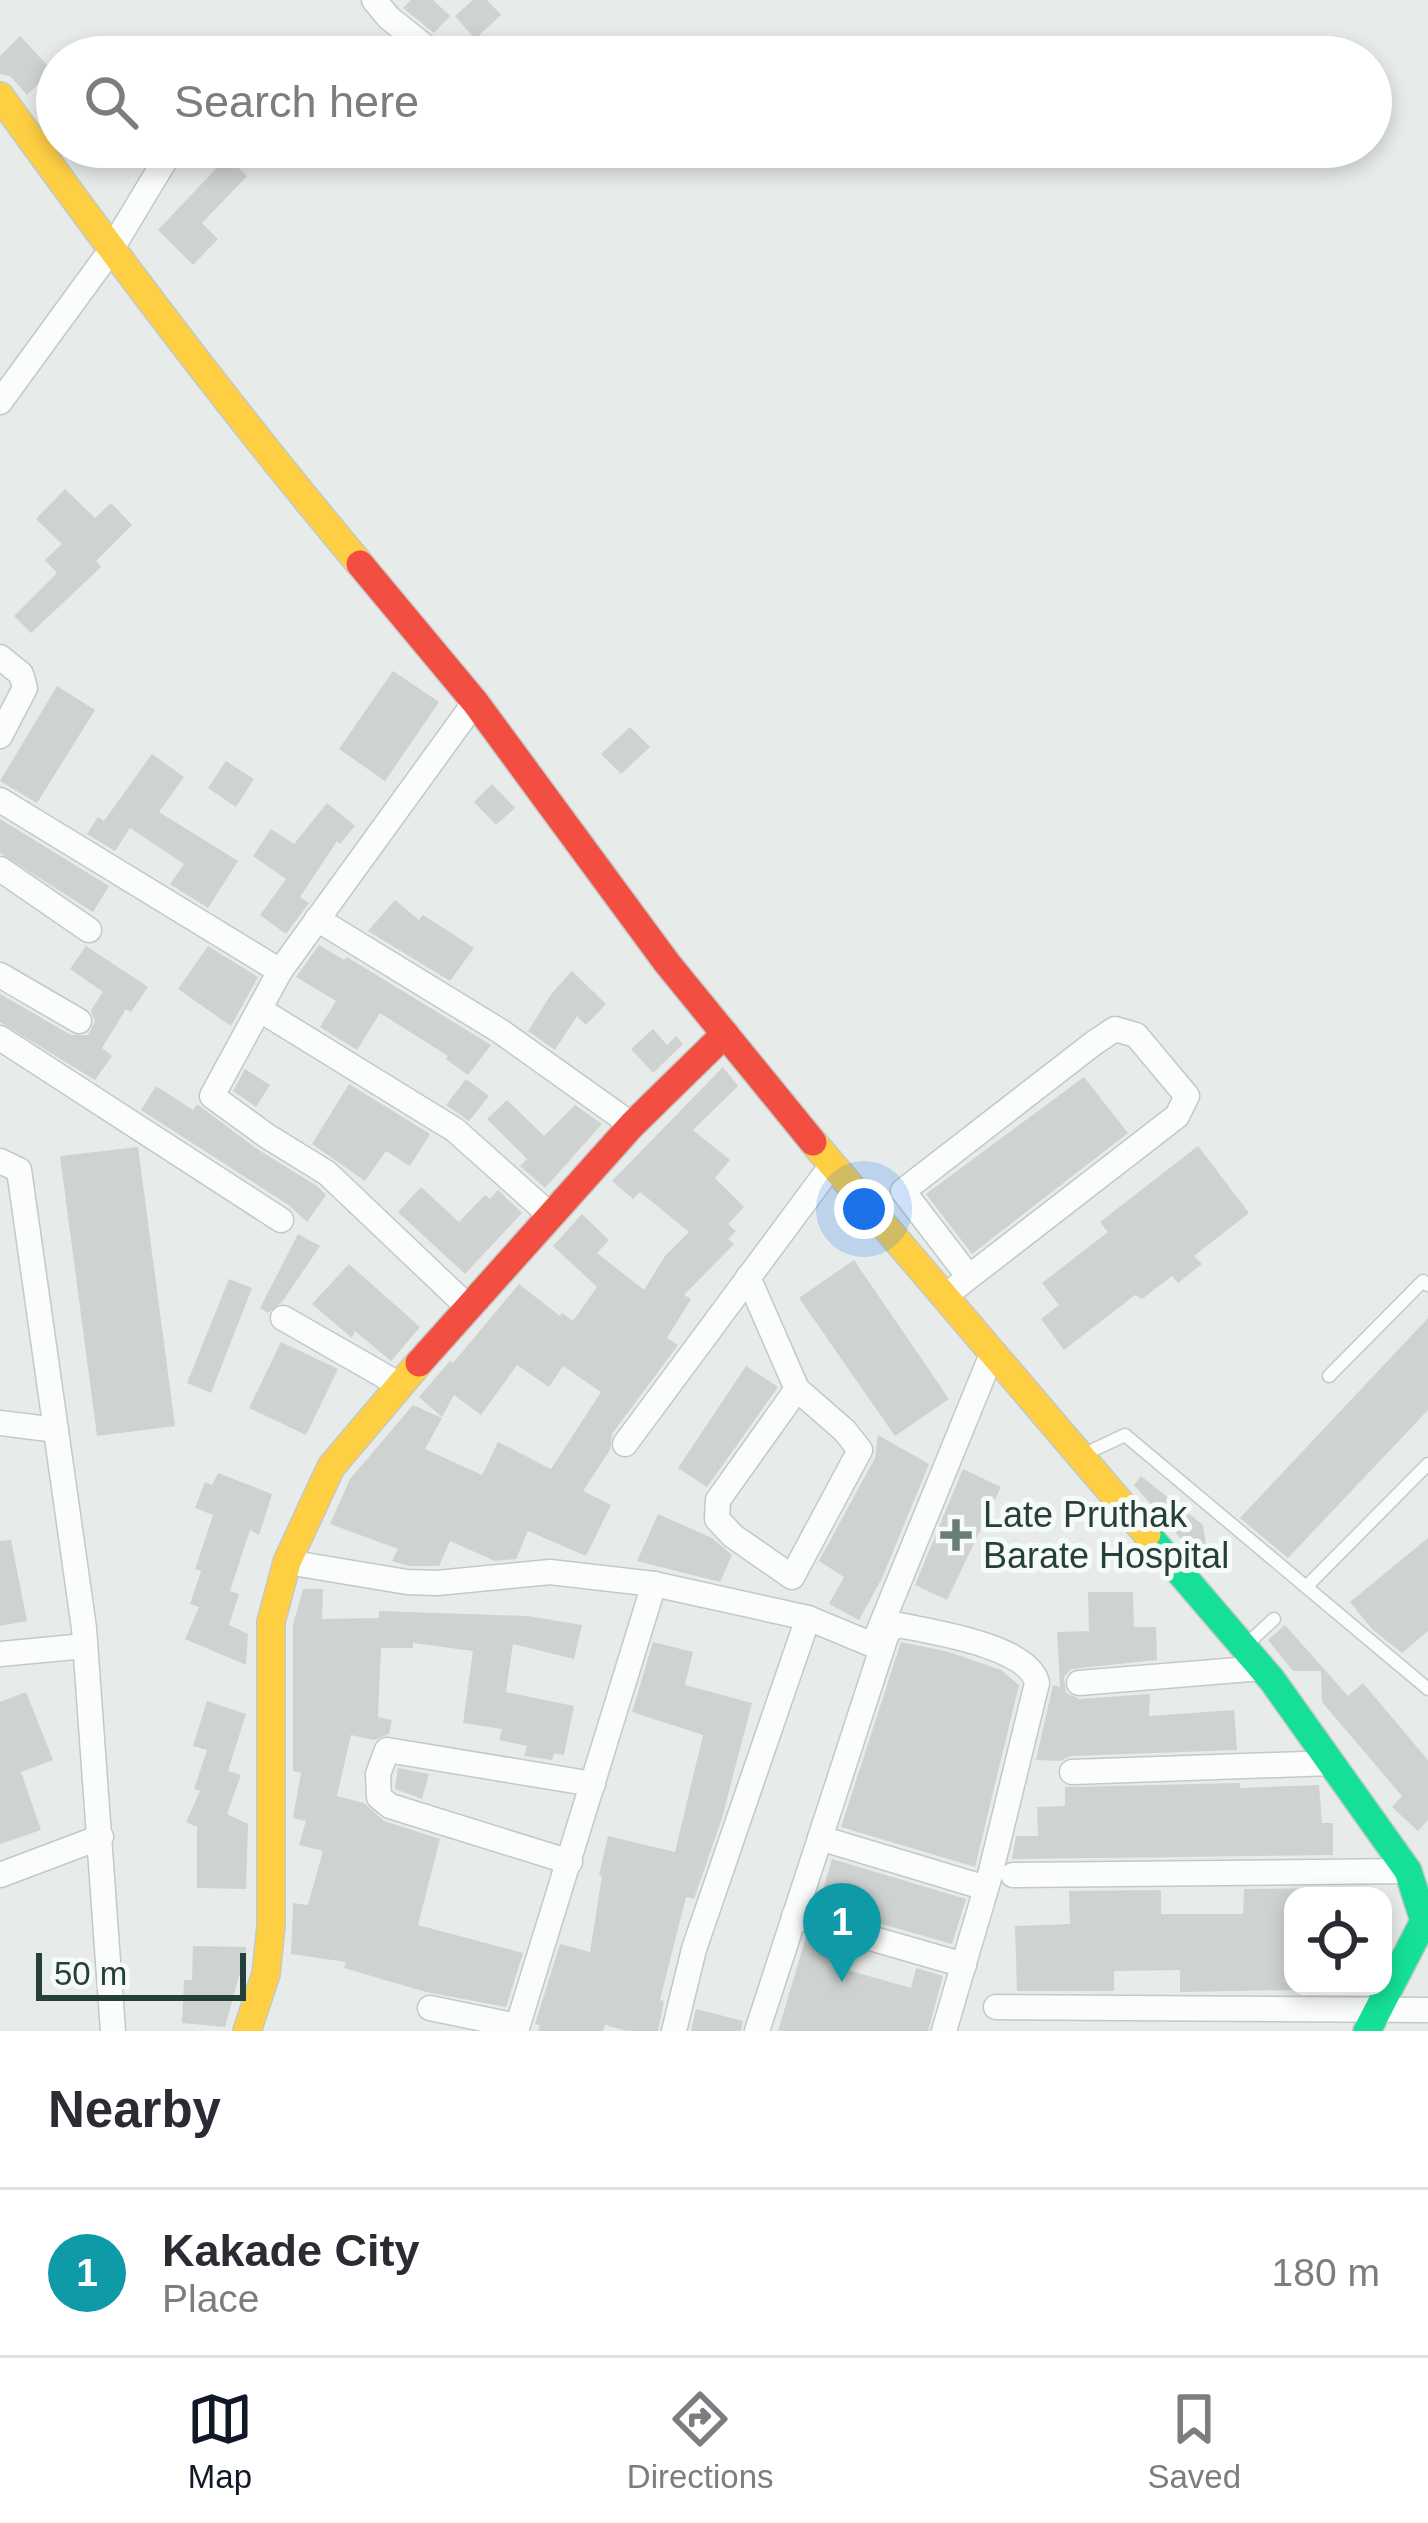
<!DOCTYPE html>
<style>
body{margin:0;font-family:Helvetica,sans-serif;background:#f2f2f3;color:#2b2b33}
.controls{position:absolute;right:36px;bottom:36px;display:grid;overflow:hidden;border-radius:24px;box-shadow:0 6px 18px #0003}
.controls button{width:108px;height:108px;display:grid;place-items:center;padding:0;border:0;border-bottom:3px solid #e1e1e2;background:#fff;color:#2b2b33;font:60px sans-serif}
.scale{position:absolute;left:36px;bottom:30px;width:210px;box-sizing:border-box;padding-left:12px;border:6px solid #253f3b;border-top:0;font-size:33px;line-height:42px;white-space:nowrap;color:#253f3b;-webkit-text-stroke:9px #f6faf8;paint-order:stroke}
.you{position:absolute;left:864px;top:1209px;width:42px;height:42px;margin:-30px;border:9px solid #fff;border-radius:50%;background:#1a73e8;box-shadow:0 0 0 18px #1a73e833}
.badge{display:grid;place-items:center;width:78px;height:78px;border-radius:50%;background:#111827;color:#fff;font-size:39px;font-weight:700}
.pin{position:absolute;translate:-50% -99px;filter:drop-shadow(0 3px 6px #0008)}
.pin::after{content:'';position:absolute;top:63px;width:42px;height:36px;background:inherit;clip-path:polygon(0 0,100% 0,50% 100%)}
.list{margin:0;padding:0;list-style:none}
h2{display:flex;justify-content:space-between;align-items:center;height:156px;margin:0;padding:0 48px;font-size:51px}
h2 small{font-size:39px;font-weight:400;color:#7c7c81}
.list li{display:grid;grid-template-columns:78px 1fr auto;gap:36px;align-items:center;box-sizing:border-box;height:168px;padding:0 48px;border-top:3px solid #e1e1e2}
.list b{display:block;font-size:45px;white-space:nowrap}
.list p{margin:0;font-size:39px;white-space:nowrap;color:#7c7c81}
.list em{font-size:39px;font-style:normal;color:#7c7c81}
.icon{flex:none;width:66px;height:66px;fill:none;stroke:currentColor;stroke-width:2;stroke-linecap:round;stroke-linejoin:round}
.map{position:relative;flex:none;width:1428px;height:2031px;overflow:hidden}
.search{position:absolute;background:#fff;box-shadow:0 6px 18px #0003;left:36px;right:36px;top:36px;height:132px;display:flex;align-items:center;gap:30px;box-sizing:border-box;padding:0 42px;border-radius:66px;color:#7c7c81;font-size:45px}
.sheet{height:324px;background:#fff}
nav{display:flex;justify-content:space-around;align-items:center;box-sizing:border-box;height:168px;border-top:3px solid #e1e1e2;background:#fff;font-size:33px;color:#7c7c81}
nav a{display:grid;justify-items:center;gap:6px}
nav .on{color:#111827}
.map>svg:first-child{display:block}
</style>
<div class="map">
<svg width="1428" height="2031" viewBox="0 0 1428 2031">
<rect width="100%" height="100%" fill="#e7ecea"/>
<!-- building -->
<g fill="#ced3d1">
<polygon points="411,0 433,0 450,16 434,33 403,8"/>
<polygon points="473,0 487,0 501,15 475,39 455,16"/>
<polygon points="20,36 52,70 27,95 10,76 0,74 0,56"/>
<polygon points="227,157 247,176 202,223 218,239 193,265 158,230"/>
<polygon points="65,489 95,518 111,503 132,525 96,561 101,567 31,633 14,616 57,573 45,560 62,544 36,519"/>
<polygon points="393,671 439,702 385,781 339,749"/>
<polygon points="57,686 95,710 37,803 0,781"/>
<polygon points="630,727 650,747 621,774 601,754"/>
<polygon points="152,754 184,777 159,812 238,861 208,908 170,884 184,864 130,828 115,851 87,834 98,817 104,821"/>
<polygon points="226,761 254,779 236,807 208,788"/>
<polygon points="492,784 515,808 496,825 474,802"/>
<polygon points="327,803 355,826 340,844 337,841 300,897 309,903 286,934 260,915 286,879 253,856 271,829 294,844"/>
<polygon points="0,819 109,886 93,912 0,853"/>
<polygon points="395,900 419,920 423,915 474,948 450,981 368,931"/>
<polygon points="319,945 344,960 347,957 491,1045 468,1075 446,1059 448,1056 380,1013 357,1050 320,1027 336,1001 296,977"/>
<polygon points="86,946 148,987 131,1012 126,1009 102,1048 112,1056 95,1080 0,1022 0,994 71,1035 88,1035 95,1022 91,1010 103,992 70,969"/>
<polygon points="208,946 258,977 231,1026 178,989"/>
<polygon points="572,971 606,1004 586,1025 577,1016 555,1050 528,1031 552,993"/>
<polygon points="653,1029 667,1045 676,1036 683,1044 653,1073 631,1049"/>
<polygon points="723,1067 738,1086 693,1130 730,1160 715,1178 744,1207 728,1224 736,1231 728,1239 734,1244 684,1295 691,1299 667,1338 678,1345 612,1434 610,1450 583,1491 611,1505 586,1556 528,1531 516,1559 495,1561 450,1541 439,1566 409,1566 392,1561 398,1549 330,1524 350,1479 413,1405 442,1418 425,1449 482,1475 498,1442 551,1469 601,1392 563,1366 549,1387 517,1365 481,1415 454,1395 442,1417 419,1397 450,1361 453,1363 519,1284 560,1316 562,1313 573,1321 597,1287 553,1246 582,1214 609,1240 597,1253 644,1290 665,1256 689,1232 640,1192 633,1199 612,1181"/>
<polygon points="245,1069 270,1085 256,1107 233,1091"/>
<polygon points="1084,1077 1128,1133 972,1254 926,1194"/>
<polygon points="466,1079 489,1096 469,1121 446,1105"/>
<polygon points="349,1084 430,1134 410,1166 386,1151 365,1181 312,1144"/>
<polygon points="156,1086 193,1110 197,1104 257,1149 317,1186 326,1195 307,1222 290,1206 141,1110"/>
<polygon points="507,1100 544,1136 575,1105 602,1124 545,1188 520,1166 527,1159 487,1119"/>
<polygon points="1198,1146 1249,1213 1194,1256 1202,1264 1178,1283 1172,1276 1142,1299 1135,1295 1064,1350 1041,1319 1059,1305 1042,1283 1108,1232 1100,1222"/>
<polygon points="138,1147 175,1426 97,1436 60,1156"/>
<polygon points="421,1187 459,1222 485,1195 490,1199 498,1190 522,1213 465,1274 398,1212"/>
<polygon points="298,1234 320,1246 282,1302 268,1313 260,1308"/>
<polygon points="854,1260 949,1399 895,1436 799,1298"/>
<polygon points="349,1264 420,1327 391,1361 355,1331 352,1338 312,1304"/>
<polygon points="229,1279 252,1288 211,1393 187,1383"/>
<polygon points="1428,1318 1428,1410 1288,1558 1240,1518"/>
<polygon points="281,1342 338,1369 306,1435 249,1408"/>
<polygon points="746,1366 778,1387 707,1487 678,1468"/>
<polygon points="878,1435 929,1464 882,1578 859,1620 829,1604 844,1577 819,1561 875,1458"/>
<polygon points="963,1469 1001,1487 947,1600 915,1585"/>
<polygon points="218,1473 272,1494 259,1535 250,1530 230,1591 239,1594 229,1625 248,1634 246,1665 185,1639 199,1607 190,1604 201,1571 195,1569 213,1515 195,1508 205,1482 212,1485"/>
<polygon points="1141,1476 1203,1525 1209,1564 1188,1547 1134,1485"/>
<polygon points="658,1514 712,1538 732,1555 720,1582 637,1561"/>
<polygon points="1428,1538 1428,1631 1402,1653 1372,1629 1350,1602"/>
<polygon points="11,1540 27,1621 0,1626 0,1541"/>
<polygon points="303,1589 323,1589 322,1619 379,1618 379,1611 528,1616 582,1625 574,1659 513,1644 506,1692 574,1706 564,1755 554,1753 552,1760 524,1756 527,1746 499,1740 502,1729 463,1723 473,1651 413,1643 413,1648 381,1648 378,1717 392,1720 389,1734 374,1740 351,1735 337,1796 364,1803 384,1821 440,1839 418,1925 523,1953 506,2007 426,1992 344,1968 346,1962 291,1954 293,1903 308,1905 323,1851 299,1845 306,1821 293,1818 301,1773 293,1771 293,1625"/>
<polygon points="1088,1592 1133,1592 1134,1627 1156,1627 1157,1660 1071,1669 1064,1677 1066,1693 1080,1699 1150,1694 1149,1716 1234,1710 1237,1750 1071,1756 1060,1761 1036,1760 1053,1685 1060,1687 1057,1632 1089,1631"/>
<polygon points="1285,1625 1348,1696 1363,1683 1428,1760 1428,1820 1418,1831 1392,1807 1402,1796 1322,1702 1321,1671 1293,1671 1268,1640"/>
<polygon points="653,1642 693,1652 685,1685 752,1703 722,1818 694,1899 686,1897 660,2000 664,2001 658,2031 627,2031 605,2025 603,2031 538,2031 540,2025 535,2024 560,1944 590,1952 602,1876 599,1875 608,1836 675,1852 703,1735 632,1712"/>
<polygon points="901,1642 949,1652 1001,1670 1019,1685 975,1867 841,1827"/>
<polygon points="26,1692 53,1760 21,1772 41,1830 0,1844 0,1702"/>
<polygon points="207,1701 246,1714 228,1771 241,1775 227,1814 248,1824 246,1889 197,1888 197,1827 186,1822 200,1791 194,1789 207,1750 193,1746"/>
<polygon points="398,1768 429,1774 422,1799 395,1789"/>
<polygon points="1240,1783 1240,1788 1319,1785 1322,1823 1333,1823 1333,1855 1012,1859 1016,1836 1038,1836 1037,1807 1065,1806 1065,1787"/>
<polygon points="832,1859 966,1899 952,1944 818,1906"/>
<polygon points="1333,1888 1333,1896 1293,1896 1293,1990 1180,1992 1180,1970 1114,1971 1114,1991 1017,1991 1015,1926 1070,1924 1069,1891 1161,1890 1161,1914 1243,1914 1244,1889"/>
<polygon points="806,1937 835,1945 830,1965 911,1988 916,1968 943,1976 928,2031 778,2031"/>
<polygon points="193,1946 246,1947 244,1969 239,1976 225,2027 182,2023 184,1980 192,1980"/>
<polygon points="696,2009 743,2021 741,2031 691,2031"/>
</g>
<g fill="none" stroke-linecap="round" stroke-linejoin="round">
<!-- lane casing -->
<g stroke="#c4c9c7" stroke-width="15">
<g id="lane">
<polyline points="1329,1376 1423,1281 1428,1285"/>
<polyline points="1087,1453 1125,1435 1428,1689"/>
<polyline points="1306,1587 1428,1464"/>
<polyline points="1245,1646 1274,1619"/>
</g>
</g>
<!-- street casing -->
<g stroke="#c4c9c7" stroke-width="27">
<g id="street">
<polyline points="374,0 389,18 438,57"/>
<polyline points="0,402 111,250 173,147"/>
<polyline points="0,657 21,674 25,688 0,736"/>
<polyline points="0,800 280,971"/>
<polyline points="0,869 89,930"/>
<polyline points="317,919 500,1031 632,1125"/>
<polyline points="0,975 79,1021"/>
<polyline points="262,1011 455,1130 550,1215"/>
<polyline points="0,1038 281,1220"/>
<polyline points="0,1161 19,1170 84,1628 113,2031"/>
<polyline points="748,1277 797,1389 718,1500 717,1519 733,1536 792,1577 860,1450 845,1431 797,1389"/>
<polyline points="944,1297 969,1277 1177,1116 1187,1096 1136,1035 1115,1029 1094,1043 903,1191 969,1277"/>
<polyline points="468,1307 327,1173 267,1136 212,1096 280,971 475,702"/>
<polyline points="283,1318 400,1385"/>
<polyline points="0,1423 56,1430"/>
<polyline points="625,1444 832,1165"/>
<polyline points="287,1562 407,1582 437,1583 550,1572 654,1584"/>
<polyline points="808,1618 873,1645 992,1354"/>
<polyline points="0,1654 85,1646"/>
<polyline points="1079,1683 1262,1668"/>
<polyline points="1072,1772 1332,1763"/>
<polyline points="820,1838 986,1888"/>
<polyline points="570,1862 390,1806 379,1797 378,1774 387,1750 593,1784"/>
<polyline points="0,1875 101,1837"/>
<polyline points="1013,1875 1408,1871"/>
<polyline points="794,1916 964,1965"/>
<polyline points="996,2007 1428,2010"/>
<polyline points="430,2008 517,2026"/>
<polyline points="516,2031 654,1584 808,1618 694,1949 674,2031"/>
<path d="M 757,2031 L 888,1630 L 899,1625 C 932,1632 1029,1646 1037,1683 L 990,1875 L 944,2031"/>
</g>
</g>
<!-- fast casing -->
<g stroke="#c3c9c7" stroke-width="30">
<polyline id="fast" points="1147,1534 1272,1680 1408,1871 1424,1921 1367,2031"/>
</g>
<!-- slow casing -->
<g stroke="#c3c9c7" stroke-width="30">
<g id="slow">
<path d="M 0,96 C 115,256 233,413 360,564"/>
<polyline points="813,1142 1147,1534"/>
<polyline points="247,2031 266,1974 271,1926 271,1622 287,1562 331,1467 419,1363"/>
</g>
</g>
<!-- jam casing -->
<g stroke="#c3c9c7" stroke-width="30">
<g id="jam">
<polyline points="360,564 475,702 667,963 813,1142"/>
<polyline points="419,1363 632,1125 725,1034"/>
</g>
</g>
<!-- lane -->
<use href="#lane" stroke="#fbfcfc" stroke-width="12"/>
<!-- street -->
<use href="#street" stroke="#fbfcfc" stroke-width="24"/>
<!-- fast -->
<use href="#fast" stroke="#16e098" stroke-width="27"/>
<!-- slow -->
<use href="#slow" stroke="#ffcf43" stroke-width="27"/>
<!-- jam -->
<use href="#jam" stroke="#f24e42" stroke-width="27"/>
</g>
<!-- markers -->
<path fill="#697c78" stroke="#f6faf8" stroke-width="4.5" d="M950 1517h12v12h12v12h-12v12h-12v-12h-12v-12h12z"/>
<g text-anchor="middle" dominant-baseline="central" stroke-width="10" stroke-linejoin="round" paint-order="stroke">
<!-- poi labels -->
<g font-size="36" fill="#253f3b" stroke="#f6faf8" text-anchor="start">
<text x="983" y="1514">Late Pruthak<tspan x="983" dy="41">Barate Hospital</tspan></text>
</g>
</g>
</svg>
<div class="controls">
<button><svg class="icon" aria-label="locate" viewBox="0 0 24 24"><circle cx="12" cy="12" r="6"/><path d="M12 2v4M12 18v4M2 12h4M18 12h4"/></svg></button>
</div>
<div class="scale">50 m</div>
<div class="you"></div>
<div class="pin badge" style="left:842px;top:1982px;background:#0f9aa8">1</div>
<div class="search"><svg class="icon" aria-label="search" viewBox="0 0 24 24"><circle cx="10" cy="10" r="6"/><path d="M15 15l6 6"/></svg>Search here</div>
</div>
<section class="sheet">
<h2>Nearby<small></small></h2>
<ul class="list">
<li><span class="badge" style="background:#0f9aa8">1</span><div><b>Kakade City</b><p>Place</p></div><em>180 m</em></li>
</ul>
</section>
<nav>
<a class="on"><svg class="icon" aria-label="map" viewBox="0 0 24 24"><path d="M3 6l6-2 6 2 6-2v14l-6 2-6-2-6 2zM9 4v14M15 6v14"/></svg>Map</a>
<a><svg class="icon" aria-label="directions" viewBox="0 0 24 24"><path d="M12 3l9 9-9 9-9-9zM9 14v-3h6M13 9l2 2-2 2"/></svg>Directions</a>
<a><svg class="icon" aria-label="saved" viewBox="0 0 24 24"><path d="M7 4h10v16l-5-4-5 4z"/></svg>Saved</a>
</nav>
